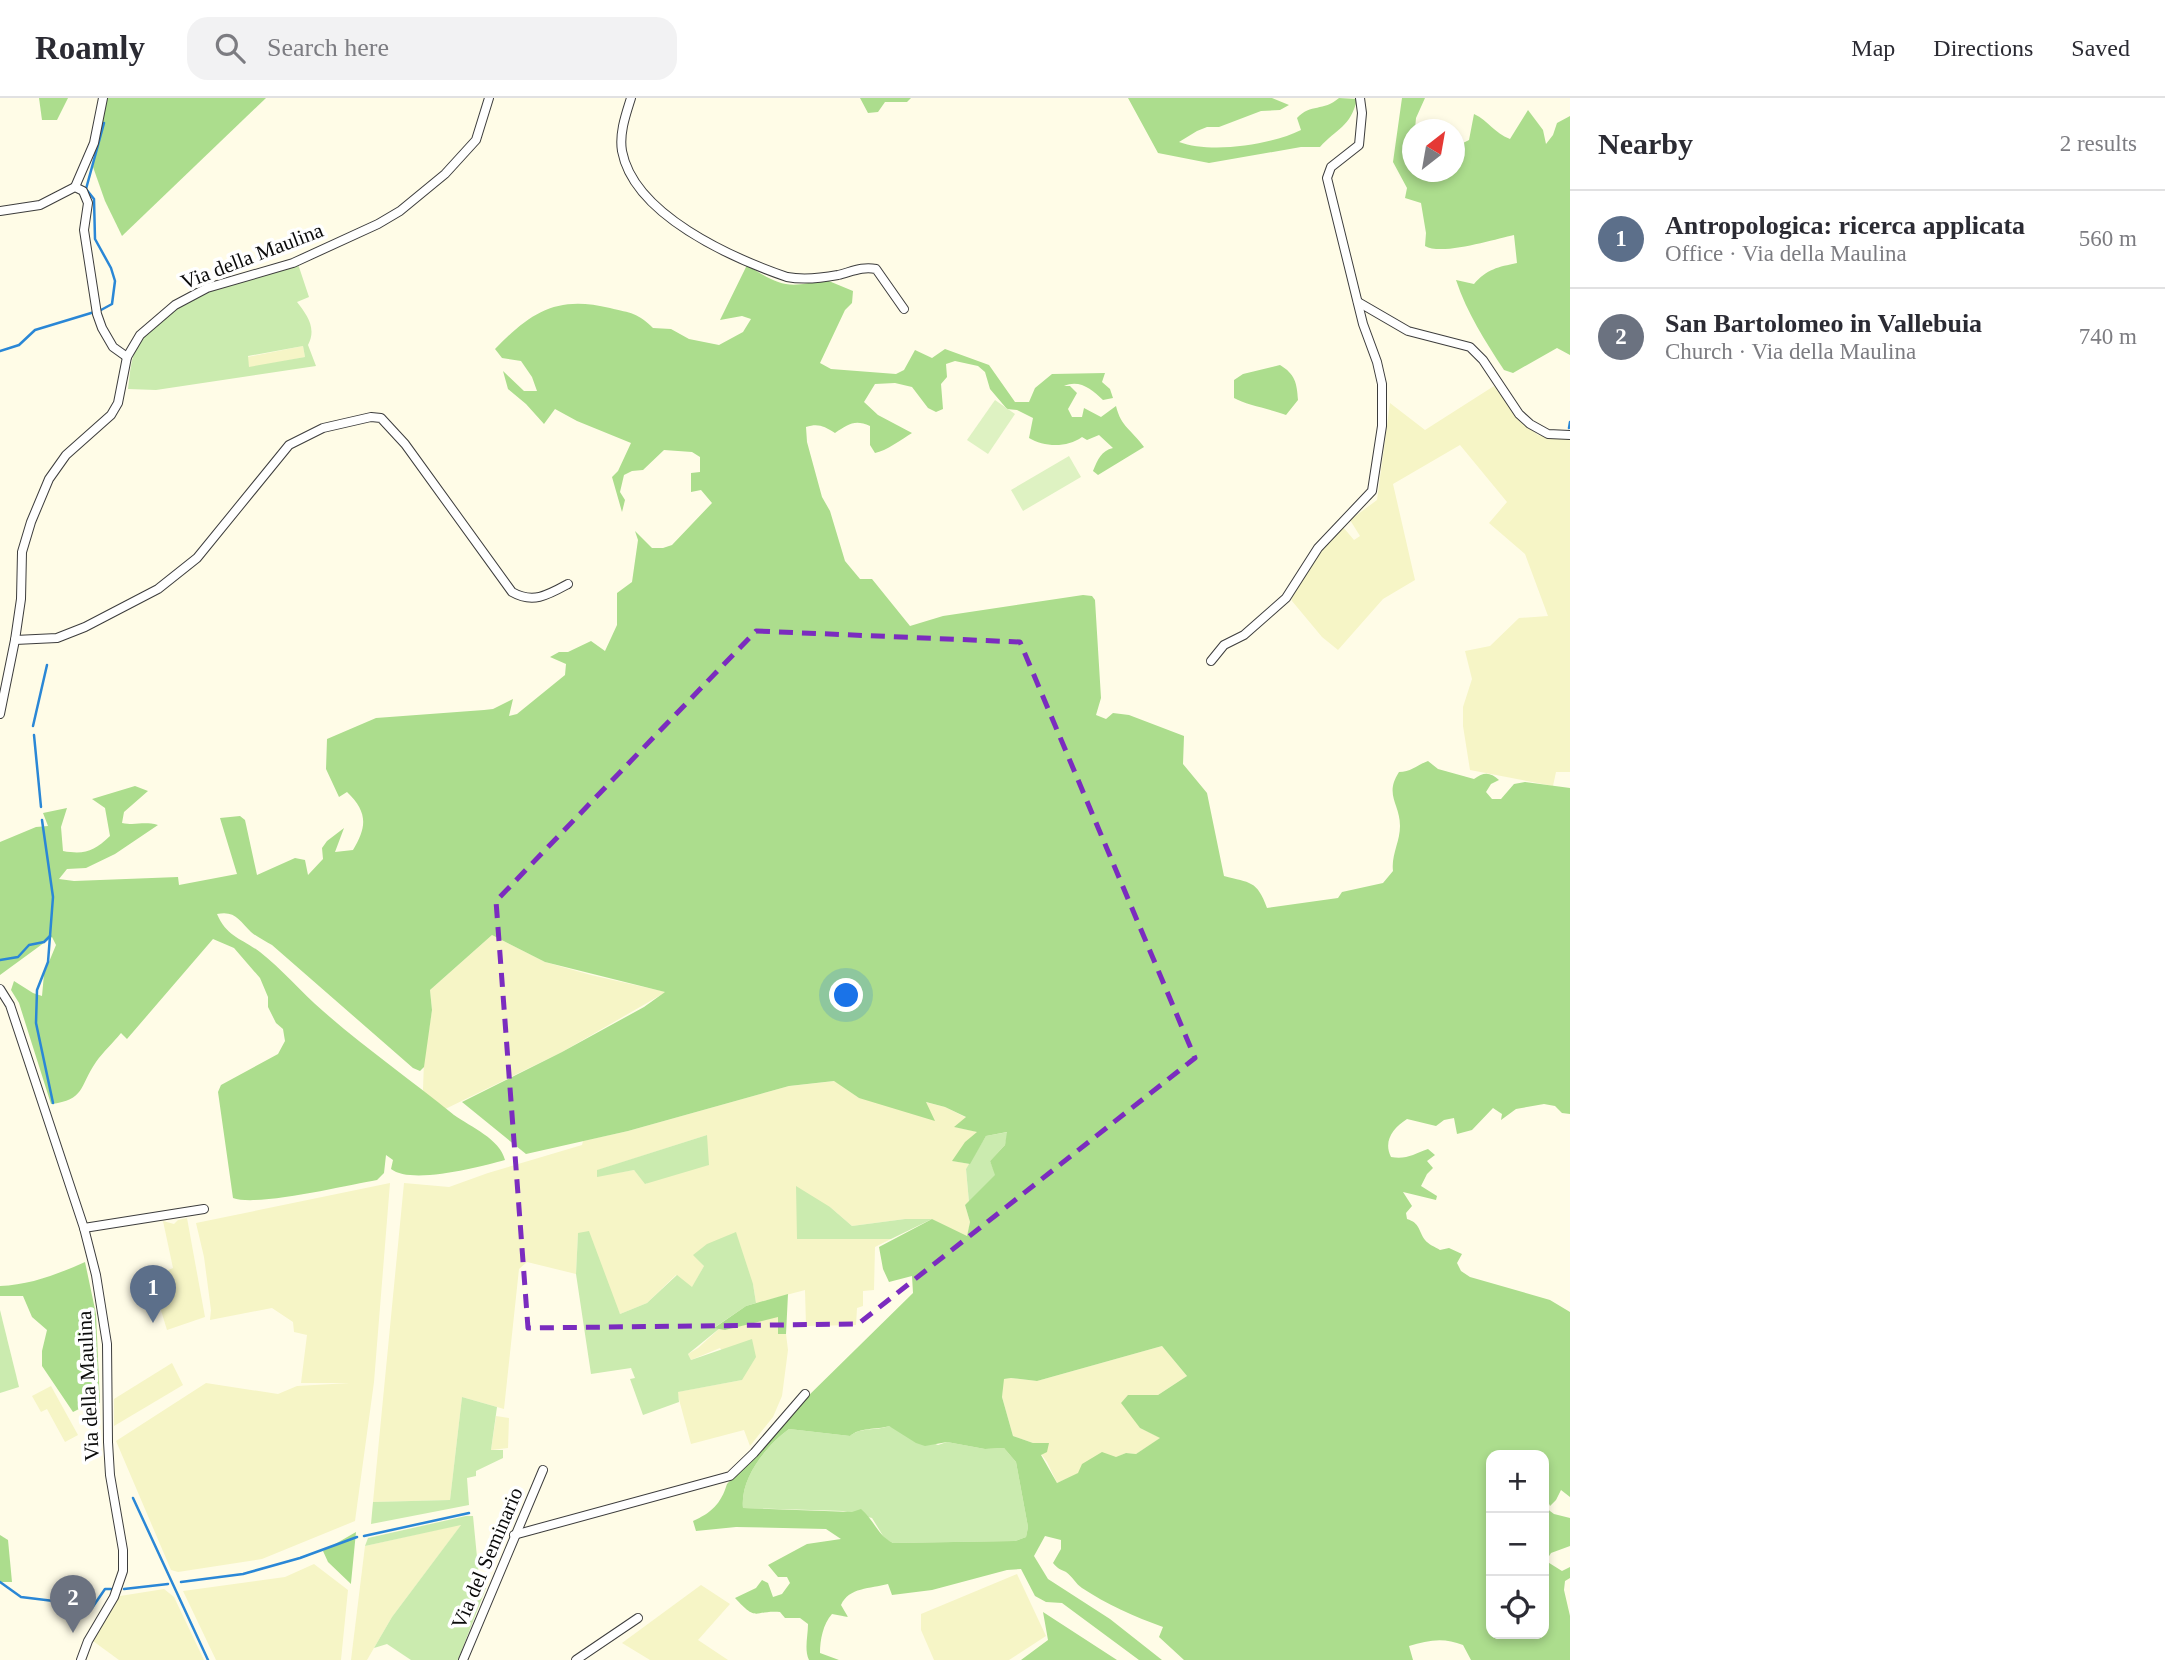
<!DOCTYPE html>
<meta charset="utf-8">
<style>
body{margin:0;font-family:"Times New Roman",serif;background:#f2f2f3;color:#2b2b33}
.controls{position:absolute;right:21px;bottom:21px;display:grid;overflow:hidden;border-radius:14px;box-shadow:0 4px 10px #0003}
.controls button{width:63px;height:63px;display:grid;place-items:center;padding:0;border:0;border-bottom:2px solid #e1e1e2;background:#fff;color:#2b2b33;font:35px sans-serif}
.compass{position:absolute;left:1402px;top:21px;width:63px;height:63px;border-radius:50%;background:#fff;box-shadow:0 4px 10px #0003;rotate:31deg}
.you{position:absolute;left:847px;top:898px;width:24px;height:24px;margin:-18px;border:5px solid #fff;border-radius:50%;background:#1a73e8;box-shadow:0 0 0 10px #1a73e833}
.badge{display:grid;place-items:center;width:46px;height:46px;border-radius:50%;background:#c21d1a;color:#fff;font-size:23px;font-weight:700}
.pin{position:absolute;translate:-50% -58px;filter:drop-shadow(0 2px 4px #0008)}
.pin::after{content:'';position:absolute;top:37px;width:24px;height:21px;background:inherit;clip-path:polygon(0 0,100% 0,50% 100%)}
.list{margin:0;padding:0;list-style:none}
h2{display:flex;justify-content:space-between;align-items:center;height:91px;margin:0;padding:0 28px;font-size:30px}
h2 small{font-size:23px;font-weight:400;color:#7c7c81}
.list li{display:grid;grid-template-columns:46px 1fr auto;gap:21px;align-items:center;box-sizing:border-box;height:98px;padding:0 28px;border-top:2px solid #e1e1e2}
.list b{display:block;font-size:26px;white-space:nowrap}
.list p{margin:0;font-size:23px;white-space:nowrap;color:#7c7c81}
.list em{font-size:23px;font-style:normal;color:#7c7c81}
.icon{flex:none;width:38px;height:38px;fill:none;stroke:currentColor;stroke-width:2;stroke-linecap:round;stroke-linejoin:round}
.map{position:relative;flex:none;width:1570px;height:1562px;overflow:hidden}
header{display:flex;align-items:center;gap:42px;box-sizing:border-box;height:98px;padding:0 35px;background:#fff;border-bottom:2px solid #e1e1e2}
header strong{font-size:33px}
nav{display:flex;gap:38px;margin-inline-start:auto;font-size:24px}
.search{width:490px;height:63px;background:#f2f2f3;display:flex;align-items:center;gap:18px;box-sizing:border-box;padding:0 24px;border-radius:21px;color:#7c7c81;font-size:26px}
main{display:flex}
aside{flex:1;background:#fff}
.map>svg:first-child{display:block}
</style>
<header>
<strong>Roamly</strong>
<div class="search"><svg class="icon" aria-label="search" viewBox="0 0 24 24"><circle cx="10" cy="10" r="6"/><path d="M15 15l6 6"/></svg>Search here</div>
<nav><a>Map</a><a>Directions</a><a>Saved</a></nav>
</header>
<main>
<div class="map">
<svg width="1570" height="1562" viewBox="0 0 1570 1562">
<rect width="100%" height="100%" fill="#fffce7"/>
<!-- farmland -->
<g fill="#f6f5c6" fill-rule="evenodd">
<polygon points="303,248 305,259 249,270 247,259"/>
<polygon points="1494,288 1522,324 1538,337 1555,341 1570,340 1570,674 1556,674 1553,688 1470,672 1463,628 1463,609 1472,581 1465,553 1490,548 1519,520 1548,518 1525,456 1489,425 1507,404 1460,347 1393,386 1415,482 1383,501 1338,552 1322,539 1292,503 1291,496 1324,448 1343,429 1354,442 1360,438 1350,422 1377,402 1390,305 1425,332"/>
<polygon points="492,837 545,864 591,877 666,894 562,954 437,1015 423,992 424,962 432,912 430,892"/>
<path d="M 835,983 L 859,1000 L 925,1004 L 945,1009 L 967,1020 L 955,1029 L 978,1034 L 953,1063 L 970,1066 L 966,1071 L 969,1104 L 965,1107 L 970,1124 L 967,1139 L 932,1121 L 905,1121 L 852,1128 L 830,1109 L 797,1141 L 891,1141 L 875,1149 L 874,1192 L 863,1193 L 863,1208 L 857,1210 L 856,1227 L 806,1228 L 805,1192 L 756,1205 L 753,1186 L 694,1157 L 704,1168 L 692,1190 L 676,1177 L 647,1205 L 620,1216 L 578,1135 L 576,1176 L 527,1164 L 519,1171 L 504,1311 L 462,1299 L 450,1402 L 373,1404 L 404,1085 L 449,1089 L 488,1075 L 582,1047 L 583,1043 L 628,1033 L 789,988 ZM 707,1037 L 646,1086 L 634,1072 L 597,1078 L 598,1072 Z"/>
<polygon points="390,1085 374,1284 355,1423 262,1461 178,1474 171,1472 116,1343 206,1285 278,1296 297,1288 350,1285 301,1285 307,1237 294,1234 293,1224 272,1210 210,1222 211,1212 204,1159 196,1125"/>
<polygon points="187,1120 205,1219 167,1232 159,1206 171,1201 164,1174 173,1170 163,1123 174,1126 178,1122"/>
<polygon points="772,1219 779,1219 778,1236 786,1236 788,1252 782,1298 773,1319 750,1348 744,1332 691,1346 677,1294 742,1282 720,1250 691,1262 688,1256 698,1250 720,1230 726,1232"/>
<polygon points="1162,1248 1187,1278 1158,1297 1129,1297 1140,1330 1161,1340 1136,1356 1126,1355 1057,1385 1047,1364 1033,1345 1013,1338 1002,1299 1003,1281 1011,1280 1037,1283"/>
<polygon points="172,1265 183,1287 114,1328 114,1301"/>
<polygon points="51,1288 78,1337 65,1344 47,1311 41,1314 32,1298"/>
<polygon points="496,1318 509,1320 508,1350 491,1352"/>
<polygon points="462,1426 392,1519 367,1562 351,1562 365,1448"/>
<polygon points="314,1466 348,1492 341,1562 216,1562 183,1493 285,1479"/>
<polygon points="1017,1476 1046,1538 1009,1562 934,1562 921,1532 921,1516"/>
<polygon points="701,1487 730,1506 698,1542 728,1562 650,1562 622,1545"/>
<polygon points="164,1491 174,1499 204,1562 119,1562 93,1543 120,1498"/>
</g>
<!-- green -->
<g fill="#cbebaf" fill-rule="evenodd">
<path d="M 298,166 L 309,199 L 297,204 C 307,217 317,230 308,247 L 316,268 L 156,292 L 128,291 C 130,274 131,258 139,244 C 149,227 196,197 214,191 C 242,181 271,179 298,166 ZM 303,248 L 305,259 L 249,269 L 248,258 Z"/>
<polygon points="1008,1034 1005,1047 990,1063 996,1077 969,1104 966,1071 986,1038"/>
<polygon points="707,1037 709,1067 645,1086 634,1072 597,1079 597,1072"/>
<polygon points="796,1088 830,1109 852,1128 905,1121 932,1121 891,1141 797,1141"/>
<polygon points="589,1133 620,1216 647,1205 677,1177 692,1189 704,1168 693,1157 707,1146 736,1134 753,1186 756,1205 746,1208 715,1229 720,1230 688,1256 691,1262 752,1241 756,1259 742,1282 678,1294 679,1304 643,1317 630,1281 635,1280 631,1270 591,1276 576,1176 578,1135"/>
<polygon points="0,1212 19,1289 0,1295"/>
<polygon points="462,1299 497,1309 491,1352 503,1352 503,1360 476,1373 476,1378 467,1380 469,1407 371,1426 373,1404 450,1402"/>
<path d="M 889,1328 L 938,1347 L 947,1344 L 985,1351 L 1004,1350 L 1016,1364 L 1028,1429 L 1026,1439 L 1015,1443 L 893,1445 L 885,1441 L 872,1420 L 843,1413 L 743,1410 C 740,1380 766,1348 789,1331 L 850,1338 C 860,1329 876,1333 889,1328 Z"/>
<polygon points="466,1418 473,1418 480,1490 486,1490 458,1562 411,1562 387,1546 374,1550 392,1519 461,1427 365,1448 368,1440"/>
</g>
<!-- forest -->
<g fill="#acdd8d" fill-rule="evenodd">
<polygon points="39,0 68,0 57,22 42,22"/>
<polygon points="104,0 266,0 122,138 105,103 93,69"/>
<polygon points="860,0 911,0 907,4 885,4 878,14 868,15"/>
<path d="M 1128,0 L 1272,0 L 1289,7 L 1280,12 L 1261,13 L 1219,29 L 1207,29 L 1197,33 L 1179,44 C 1211,56 1271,47 1301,32 L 1297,20 C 1311,5 1323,14 1339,0 L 1357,1 C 1351,29 1336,31 1320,49 L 1301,49 L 1209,65 L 1158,55 Z"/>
<path d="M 1402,0 L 1425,0 L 1416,20 L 1415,31 L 1412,32 L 1412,74 L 1454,74 L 1455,49 L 1469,42 L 1474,16 C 1489,23 1494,35 1510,41 L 1528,12 L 1543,32 L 1546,46 L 1553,37 L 1557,25 L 1570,18 L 1570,257 L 1557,250 L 1513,275 L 1504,272 C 1485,243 1467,215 1456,182 L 1474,186 C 1487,171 1498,169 1517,165 L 1514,137 C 1495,141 1442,158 1425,148 L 1426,135 L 1421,105 L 1405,100 L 1407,90 L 1393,64 Z"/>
<path d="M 747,167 C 778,187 788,192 824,181 L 853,193 L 852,205 L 845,212 L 820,265 L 831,271 L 896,276 L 904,272 L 915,252 L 932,260 L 945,251 L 989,267 L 1015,304 L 1029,304 L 1035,290 L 1052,276 L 1105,275 L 1102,284 L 1110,291 L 1113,300 L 1103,302 C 1092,291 1079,281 1064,288 L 1070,288 L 1077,295 L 1068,311 L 1072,319 L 1082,319 L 1084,310 L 1101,319 L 1116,308 C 1121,329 1132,332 1144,349 L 1098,377 L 1093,373 C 1098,361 1101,353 1113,350 L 1099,337 L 1087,342 L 1082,339 C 1067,350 1044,349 1029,340 L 1033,320 L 1017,312 L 1007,311 L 990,291 L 985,274 L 978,268 L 955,263 L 946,266 L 947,279 L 941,286 L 943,311 L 936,314 L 928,310 L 912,289 L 895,285 L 875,286 L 864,304 L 878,317 L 912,335 C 902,341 886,353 875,355 L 870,347 L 870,328 C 855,321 848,326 835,335 C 824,328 818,325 806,329 L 807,344 L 822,399 L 830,413 L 845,463 L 860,481 L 872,481 L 910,528 L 943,518 L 1083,497 L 1092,498 L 1095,502 L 1101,600 L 1096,617 L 1106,621 L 1113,615 L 1129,617 L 1184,638 L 1183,666 L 1207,695 L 1224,778 C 1250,785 1257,782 1267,810 L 1338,800 L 1342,794 L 1383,785 L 1393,773 C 1391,757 1400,744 1400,728 C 1400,706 1384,697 1399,674 C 1411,674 1417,667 1428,663 L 1438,671 L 1474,681 C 1484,674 1490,674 1499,682 L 1491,686 L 1486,694 L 1492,701 L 1501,701 L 1514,686 L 1525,684 L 1570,690 L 1570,1016 L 1562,1015 L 1555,1008 L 1544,1006 L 1516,1011 L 1501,1022 L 1502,1016 L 1493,1010 L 1472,1032 L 1457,1036 L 1454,1020 L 1444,1022 L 1436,1028 L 1407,1021 C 1393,1030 1383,1043 1391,1059 C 1406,1062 1414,1056 1428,1051 L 1435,1057 L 1427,1063 L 1433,1070 L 1427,1076 L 1421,1088 L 1437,1098 L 1436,1102 L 1403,1094 L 1412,1108 L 1406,1115 L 1407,1121 C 1420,1125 1418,1132 1425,1142 C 1428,1146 1435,1149 1440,1152 L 1449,1150 L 1462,1156 L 1457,1165 L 1461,1173 L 1470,1179 L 1550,1202 L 1570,1214 L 1570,1399 L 1561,1392 L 1556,1402 L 1550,1408 L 1544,1395 L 1544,1357 L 1491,1357 L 1491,1536 L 1544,1536 L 1544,1412 L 1546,1410 L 1554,1416 L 1570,1420 L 1570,1448 L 1551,1455 L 1546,1463 L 1562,1473 L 1570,1469 L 1570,1480 L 1565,1483 L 1564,1492 L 1570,1518 L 1570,1562 L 1471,1562 L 1463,1547 C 1444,1539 1428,1542 1409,1548 L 1413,1562 L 1184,1562 L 1159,1539 L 1163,1529 C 1135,1519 1106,1506 1082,1490 C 1076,1486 1072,1478 1066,1474 C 1060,1471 1058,1471 1053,1465 L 1061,1451 L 1061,1442 L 1045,1438 L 1034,1458 L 1048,1481 L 1110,1521 L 1162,1562 L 1139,1562 L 1062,1505 L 1046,1504 L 1035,1498 L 1021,1471 L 1007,1472 L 932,1492 L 892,1497 L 888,1486 C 870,1491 849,1489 841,1507 L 848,1519 L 832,1516 C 823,1526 820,1542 820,1555 L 839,1562 L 809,1562 C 804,1552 808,1538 808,1526 L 800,1520 L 785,1520 L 780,1514 C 753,1512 758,1525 735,1500 L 756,1490 L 762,1482 L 768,1485 L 773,1499 L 782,1496 L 790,1485 L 787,1479 L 778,1479 L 768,1467 L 807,1446 L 841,1441 L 826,1431 L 736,1429 L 696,1433 L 693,1423 C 711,1415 721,1406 727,1386 L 801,1305 L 913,1195 L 912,1178 L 889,1184 L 883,1171 L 879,1149 L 932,1121 L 967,1138 L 970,1124 L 965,1107 L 995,1077 L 990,1063 L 1005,1047 L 1007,1034 L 986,1038 L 970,1066 L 952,1063 L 965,1044 L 977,1034 L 954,1029 L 966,1019 L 945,1009 L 926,1004 L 935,1023 L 859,1000 L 834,983 L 789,988 L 628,1033 L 526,1056 L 462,1004 L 562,954 L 644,909 L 665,894 L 545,864 L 492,837 L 430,892 L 432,912 L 424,969 L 420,973 L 413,970 L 272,847 C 265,843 257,839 251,834 C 240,823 235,812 217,816 C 227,839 241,840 260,854 C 282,871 301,894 323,913 C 365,950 411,982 454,1017 C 471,1029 500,1041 505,1062 C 480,1069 411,1087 391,1071 L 393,1062 L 386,1057 L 384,1075 L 377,1082 C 347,1087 258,1109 233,1100 L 218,994 L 221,987 L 278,956 L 285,943 L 283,931 L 276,925 L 268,909 L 268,899 L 260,880 L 234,850 L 213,841 L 127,941 L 121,935 C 113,945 103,954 96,964 C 79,989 85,1002 51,1006 L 19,905 L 11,892 L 14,883 L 33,895 L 42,898 L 44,876 L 56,847 L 52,839 L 0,877 L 0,744 L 36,729 L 48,728 L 43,715 L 67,710 L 61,729 L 63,753 C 85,757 94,753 110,738 L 105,710 L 92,701 L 135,688 L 148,693 L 124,714 L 122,725 C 137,728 142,723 158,727 L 115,756 L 86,770 L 67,771 L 59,781 L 74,783 L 178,779 L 179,787 L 237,776 L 220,720 L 240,718 L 245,722 L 257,777 L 295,760 L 305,762 L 308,777 L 323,761 L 322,750 L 327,743 L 344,730 L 335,754 L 353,752 C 367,729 368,714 347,694 L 339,699 L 326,671 L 327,641 L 376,620 L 484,612 L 493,611 L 513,601 L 509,618 L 517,616 L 565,577 L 566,566 L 550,559 L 559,554 L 568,554 L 591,543 L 605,553 L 617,527 L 617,495 L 632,484 L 638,442 L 635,433 L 652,450 L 663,450 L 672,447 L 712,405 L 701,392 L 691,394 L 691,375 L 700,374 L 700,359 L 692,354 L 664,352 L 643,372 L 632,373 L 624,377 L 620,394 L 625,402 L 622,414 L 612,379 L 618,373 L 631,345 L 577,323 L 555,311 L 544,326 L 526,306 L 508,291 L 503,273 L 524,293 L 537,293 L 532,279 L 521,263 L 502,260 L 495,251 C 531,214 557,197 610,210 C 631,215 638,215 653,230 L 671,231 L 689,241 L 719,247 L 743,234 L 751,221 L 742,218 L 720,222 ZM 1162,1248 L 1187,1278 L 1158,1297 L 1128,1297 L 1121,1305 L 1140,1330 L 1160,1340 L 1136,1356 L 1126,1355 L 1116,1359 L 1102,1354 L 1082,1366 L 1078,1375 L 1057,1385 L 1041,1357 L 1047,1354 L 1049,1345 L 1033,1345 L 1013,1338 L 1002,1299 L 1004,1281 L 1011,1280 L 1037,1283 ZM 889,1328 L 916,1345 L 925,1348 L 947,1344 L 985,1351 L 1004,1350 L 1016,1364 L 1028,1429 L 1026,1439 L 1015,1443 L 893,1445 C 878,1438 874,1422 861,1411 L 852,1414 L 743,1410 C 740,1380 766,1348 789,1331 L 850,1338 C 860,1329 876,1332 889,1328 Z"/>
<path d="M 1280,267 C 1295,276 1297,285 1298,302 L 1286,317 C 1271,311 1246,307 1234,300 L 1234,282 L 1243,276 Z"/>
<path d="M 85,1164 L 96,1216 L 100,1305 L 93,1304 L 73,1314 L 42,1268 L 42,1253 L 47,1232 L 32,1219 L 23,1198 L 0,1198 L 0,1188 C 30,1187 58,1176 85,1164 Z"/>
<polygon points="788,1196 786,1236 778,1236 778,1219 725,1232 714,1230 746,1208"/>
<polygon points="356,1434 351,1485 351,1486 328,1464 323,1453"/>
<polygon points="0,1437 8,1442 12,1484 0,1484"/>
<polygon points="1043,1514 1117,1562 1021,1562 1048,1542"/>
</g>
<!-- pitch -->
<g fill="#def2c2">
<polygon points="995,302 1015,316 988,356 967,342"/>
<polygon points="1069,358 1081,379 1023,413 1011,392"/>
</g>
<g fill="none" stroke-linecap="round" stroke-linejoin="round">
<!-- stream -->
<g stroke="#2a87d6" stroke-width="2.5">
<polyline points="0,253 19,247 35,232 101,212 112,206 115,183 111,170 95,141 94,101 86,91 104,25"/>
<polyline points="1569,330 1570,324"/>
<polyline points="33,628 47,567"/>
<polyline points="34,637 41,709"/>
<polyline points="42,722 53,799 48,864 37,892 36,925 53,1005"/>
<polyline points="0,862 18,859 29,847 44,844 50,838"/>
<polyline points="133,1400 208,1562"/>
<polyline points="364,1438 469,1415"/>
<polyline points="0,1484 21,1499 70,1505 92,1510 105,1491 111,1491"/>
<polyline points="181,1484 243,1476 300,1460 357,1439"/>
<polyline points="124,1491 168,1486"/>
</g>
<!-- minor casing -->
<g stroke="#3d3d3d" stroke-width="10">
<g id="minor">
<path d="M 631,0 C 626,16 619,35 622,53 C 634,117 732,160 787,179 C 802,182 822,180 838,177 C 851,174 862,168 876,171 L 904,211"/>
<polyline points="75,89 94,45 103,0"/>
<polyline points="0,113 40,107 75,89 83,93 88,105 84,132 97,216 102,230 113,249 127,259"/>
<polyline points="1358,204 1408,233 1470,249 1483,262 1519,316 1530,326 1548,336 1570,337"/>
<path d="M 15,542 L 57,540 L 85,529 L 158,491 L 197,460 L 289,347 L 323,330 L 371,319 L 381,320 L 405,346 L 512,494 C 533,506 548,497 568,486"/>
<polyline points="1211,563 1224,547 1244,537 1286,500 1318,450 1372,393 1382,328 1382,286 1377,264 1363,226 1327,80 1331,69 1359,47 1362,15 1360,0"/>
<polyline points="0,616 15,542 21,501 22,454 31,424 49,381 66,357 111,317 118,305 127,259 140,237 175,207 207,190 293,165 378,126 400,113 445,76 476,42 489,0"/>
<polyline points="0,891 10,907 84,1130 96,1177 107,1246 108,1344 110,1377 123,1452 123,1473 114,1499 88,1543 81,1562"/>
<polyline points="84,1130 204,1111"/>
<polyline points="514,1437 730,1378 754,1355 805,1296"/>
<polyline points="463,1562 543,1372"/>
<polyline points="576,1562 638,1520"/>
</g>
</g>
<!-- minor -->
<use href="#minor" stroke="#fff" stroke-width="8"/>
</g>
<!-- marked area -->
<path fill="none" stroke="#7b2cbf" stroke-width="5" stroke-dasharray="14 9" stroke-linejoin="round" d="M 756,533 L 1020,544 L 1195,960 L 858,1226 L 528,1230 L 496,803 Z"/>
<g text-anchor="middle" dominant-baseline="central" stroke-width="7" stroke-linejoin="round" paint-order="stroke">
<!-- street labels -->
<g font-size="21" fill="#0a0a0a" stroke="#fff">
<text transform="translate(252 158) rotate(-21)">Via della Maulina</text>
<text transform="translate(88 1288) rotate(-93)">Via della Maulina</text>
<text transform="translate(487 1460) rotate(-67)">Via del Seminario</text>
</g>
</g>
</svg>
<div class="controls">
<button>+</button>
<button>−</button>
<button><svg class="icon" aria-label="locate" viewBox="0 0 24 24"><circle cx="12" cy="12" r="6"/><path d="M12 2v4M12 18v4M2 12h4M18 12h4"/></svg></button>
</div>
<svg class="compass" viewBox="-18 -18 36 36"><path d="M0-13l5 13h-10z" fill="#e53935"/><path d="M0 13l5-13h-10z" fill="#7c7c81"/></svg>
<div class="you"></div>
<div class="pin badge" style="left:153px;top:1225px;background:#5c6f8a">1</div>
<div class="pin badge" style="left:73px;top:1535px;background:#6b7280">2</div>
</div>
<aside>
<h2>Nearby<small>2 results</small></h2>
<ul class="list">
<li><span class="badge" style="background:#5c6f8a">1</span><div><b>Antropologica: ricerca applicata</b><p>Office · Via della Maulina</p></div><em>560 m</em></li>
<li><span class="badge" style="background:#6b7280">2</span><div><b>San Bartolomeo in Vallebuia</b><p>Church · Via della Maulina</p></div><em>740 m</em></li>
</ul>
</aside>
</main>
